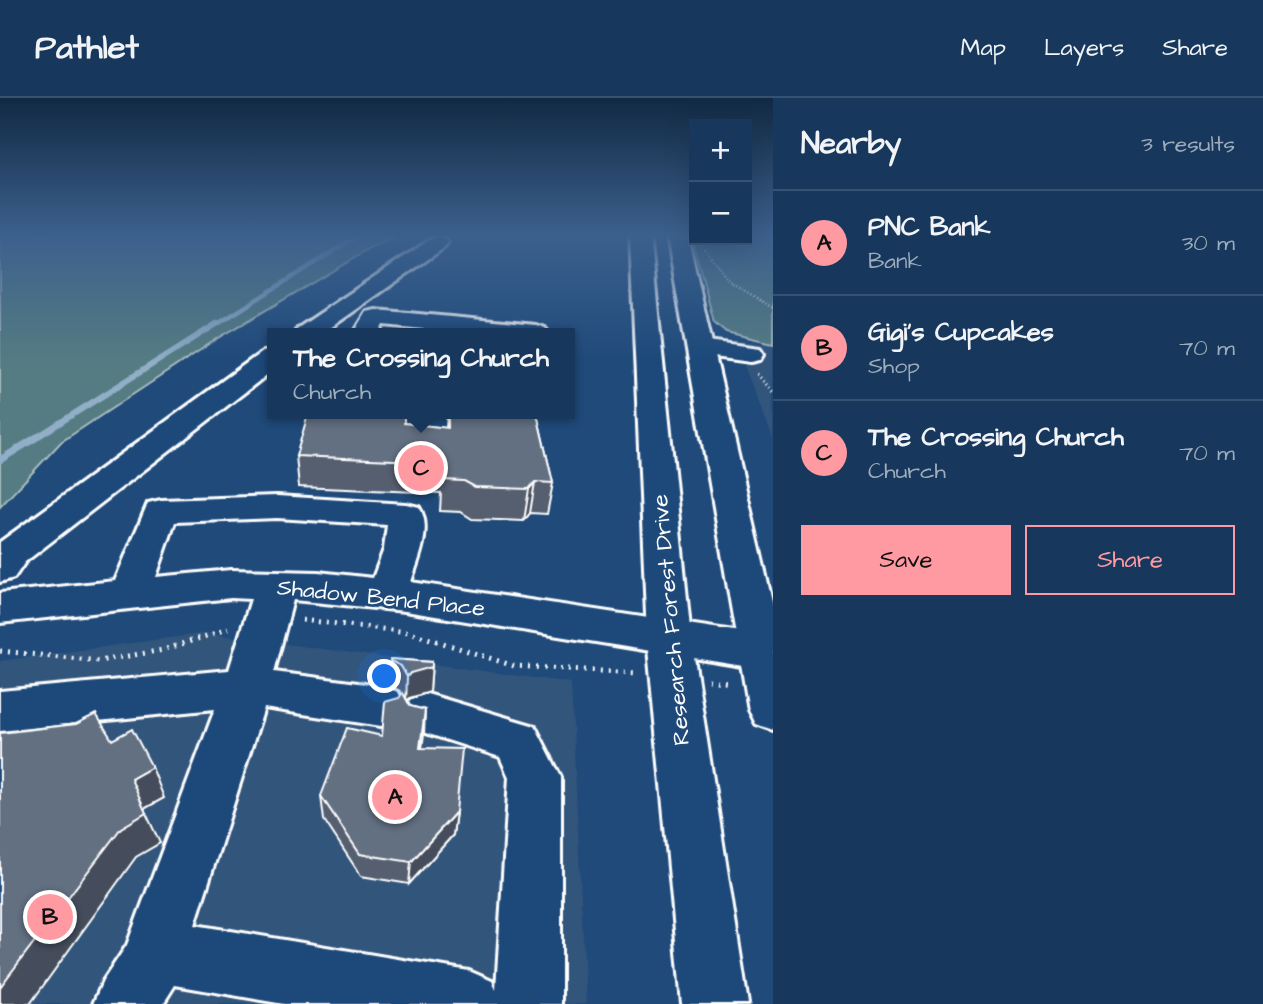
<!DOCTYPE html>
<meta charset="utf-8">
<style>
body{margin:0;font-family:"Architects Daughter",sans-serif;background:#244365;color:#f1f3f6}
.controls{position:absolute;right:21px;top:21px;display:grid;overflow:hidden;border-radius:0px;box-shadow:0 7px 28px #0002}
.controls button{width:63px;height:63px;display:grid;place-items:center;padding:0;border:0;border-bottom:2px solid #365272;background:#17385c;color:#f1f3f6;font:35px sans-serif}
.you{position:absolute;left:385px;top:579px;width:24px;height:24px;margin:-18px;border:5px solid #fff;border-radius:50%;background:#1a73e8;box-shadow:0 0 0 10px #1a73e833}
.badge{display:grid;place-items:center;width:46px;height:46px;border-radius:50%;background:#ff9aa2;color:#111;font-size:23px;font-weight:700}
.pin{position:absolute;translate:-50% -50%;border:4px solid #fff;box-shadow:0 2px 7px #0006}
.popup{position:absolute;left:267px;top:230px;width:308px;height:91px;box-sizing:border-box;display:grid;place-content:center;border-radius:0px;background:#17385c;filter:drop-shadow(0 2px 5px #0005);font-size:23px;white-space:nowrap;color:#9eacbb}
.popup b{font-size:26px;color:#f1f3f6}
.popup::after{content:'';position:absolute;left:50%;top:100%;margin-left:-14px;border:14px solid transparent;border-top-color:#17385c}
.list{margin:0;padding:0;list-style:none}
h2{display:flex;justify-content:space-between;align-items:center;height:91px;margin:0;padding:0 28px;font-size:30px}
h2 small{font-size:23px;font-weight:400;color:#9eacbb}
.list li{display:grid;grid-template-columns:46px 1fr auto;gap:21px;align-items:center;box-sizing:border-box;height:105px;padding:0 28px;border-top:2px solid #365272}
.list b{display:block;font-size:26px;white-space:nowrap}
.list p{margin:0;font-size:23px;white-space:nowrap;color:#9eacbb}
.list em{font-size:23px;font-style:normal;color:#9eacbb}
.actions{display:flex;gap:14px;padding:21px 28px}
.actions a{flex:1;padding:16px 0;border:2px solid #ff9aa2;border-radius:0px;text-align:center;font-size:24px;color:#ff9aa2}
.actions .main{background:#ff9aa2;color:#111}
.map{position:relative;flex:none;width:773px;height:906px;overflow:hidden}
header{display:flex;align-items:center;gap:42px;box-sizing:border-box;height:98px;padding:0 35px;background:#17385c;border-bottom:2px solid #365272}
header strong{font-size:33px}
nav{display:flex;gap:38px;margin-inline-start:auto;font-size:24px}
main{display:flex}
aside{flex:1;background:#17385c}
.map>svg:first-child{display:block}
</style>
<header>
<strong>Pathlet</strong>
<nav><a>Map</a><a>Layers</a><a>Share</a></nav>
</header>
<main>
<div class="map">
<svg width="773" height="906" viewBox="0 0 773 906">
<rect width="100%" height="100%" fill="#1f4a7a"/>
<filter id="ink" filterUnits="userSpaceOnUse"><feTurbulence type="fractalNoise" baseFrequency=".0143" numOctaves="2"/><feDisplacementMap in="SourceGraphic" scale="14" xChannelSelector="R" yChannelSelector="G"/><feConvolveMatrix kernelMatrix="1 2 1 2 8 2 1 2 1" color-interpolation-filters="sRGB"/></filter>
<g filter="url(#ink)">
<!-- built -->
<g fill="#33557c">
<polygon points="734,242 773,247 773,341"/>
<polygon points="206,535 571,585 586,906 0,906 0,563"/>
</g>
<!-- green -->
<g fill="#547b82" stroke="#aabdc0" stroke-width="2">
<polygon points="0,137 400,137 370,151 217,241 61,344 0,409"/>
<polygon points="747,137 773,137 773,245 726,234 714,224 692,141 747,142"/>
</g>
<g fill="none" stroke-linecap="round" stroke-linejoin="round">
<!-- stream-far2 -->
<polyline stroke="#91afc8" stroke-width="4.5" points="216,227 359,137"/>
<!-- stream-far1 -->
<polyline stroke="#91afc8" stroke-width="6" points="34,341 218,225"/>
<!-- stream -->
<polyline stroke="#91afc8" stroke-width="7" points="0,362 37,339"/>
<!-- minor casing -->
<g stroke="#fff" stroke-width="6">
<g id="minor">
<polygon points="438,139 445,141 448,145 445,149 323,235 294,235 298,230 431,141"/>
<polygon points="376,212 536,227 545,230 549,235 464,235 384,227 380,235 354,235 367,214"/>
<polygon points="700,242 760,250 764,256 760,262 751,264 691,256 687,250 691,244"/>
<polygon points="272,252 272,273 25,464 14,480 0,484 0,444 262,254"/>
<path d="M 277,398 L 406,406 L 419,409 C 433,430 418,462 411,484 L 773,539 L 773,573 L 405,513 L 293,502 L 274,574 L 381,588 L 398,594 L 405,608 L 398,622 L 381,628 L 264,610 L 195,827 L 469,873 L 492,883 L 496,892 L 509,679 L 500,659 L 410,630 L 403,616 L 410,602 L 427,596 L 535,628 L 561,679 L 561,906 L 284,906 L 175,887 L 163,906 L 93,906 L 103,883 L 127,847 L 215,611 L 0,633 L 0,593 L 229,572 L 251,501 L 231,500 L 0,525 L 0,495 L 115,483 L 148,405 L 161,402 ZM 277,420 L 387,427 L 384,451 L 373,480 L 318,474 L 231,472 L 156,479 L 175,424 Z"/>
</g>
</g>
<!-- major casing -->
<g stroke="#fff" stroke-width="6">
<g id="major">
<polygon points="630,137 650,137 691,540 748,906 682,906 647,540"/>
<polygon points="667,137 687,137 773,508 773,632 756,626 749,612"/>
</g>
</g>
<!-- path-far2 -->
<polyline stroke="#fff" stroke-width="2.5" stroke-dasharray="1 2.5" stroke-linecap="butt" points="704,150 729,183 773,210"/>
<!-- path-far1 -->
<polyline stroke="#fff" stroke-width="3.5" stroke-dasharray="1 3.5" stroke-linecap="butt" points="757,276 773,294"/>
<!-- path -->
<g stroke="#fff" stroke-width="5" stroke-dasharray="2 6" stroke-linecap="butt">
<polyline points="302,522 409,534 514,568 637,575"/>
<polyline points="0,553 99,563 163,552 228,531"/>
<polyline points="708,582 731,585"/>
</g>
<!-- minor -->
<use href="#minor" fill="#1f4a7a" fill-rule="evenodd"/>
<!-- major -->
<use href="#major" fill="#1f4a7a" fill-rule="evenodd"/>
</g>
<!-- wall -->
<g fill="#555f70" stroke="#fff" stroke-width="2">
<polygon points="447,316 537,316 553,385 547,416 530,415 524,423 472,421 461,414 440,413 441,395 299,389 296,358 404,325 446,330"/>
<polygon points="390,561 432,564 430,594 409,600 407,603 410,608 425,612 422,650 456,714 453,737 409,786 361,778 324,722 321,698 382,638 402,596 400,593 390,588"/>
</g>
<!-- shaded-wall -->
<g fill="#454e5b" stroke="#fff" stroke-width="2">
<polygon points="535,384 530,415 524,423 529,391"/>
<polygon points="432,564 430,594 409,600 406,604 407,579 410,575"/>
<polygon points="425,612 424,637 418,674 420,650"/>
<polygon points="152,669 164,700 144,711 160,745 136,759 30,906 0,906 0,889 131,681"/>
<polygon points="456,714 453,737 409,786 411,764"/>
</g>
<!-- building -->
<g fill="#636f82" stroke="#fff" stroke-width="2">
<polygon points="308,316 404,316 404,325 448,330 448,316 537,316 553,385 535,384 529,391 475,389 464,383 442,382 443,364 296,358"/>
<polygon points="390,561 432,564 432,569 410,575 407,579 401,568 390,563"/>
<polygon points="403,595 410,608 425,612 420,650 462,651 456,714 411,764 360,756 321,698 347,630 382,638 385,604 399,600"/>
<polygon points="96,616 112,642 132,631 152,669 131,681 146,715 121,730 0,889 0,635 76,626"/>
</g>
</g>
<!-- sky -->
<linearGradient id="sky" x2="0" y2="1"><stop stop-color="#112943"/><stop offset="0.52" stop-color="#3c608d"/><stop offset="1" stop-color="#3c608d" stop-opacity="0"/></linearGradient>
<rect width="773" height="264" fill="url(#sky)"/>
<g text-anchor="middle" dominant-baseline="central" stroke-width="5" stroke-linejoin="round" paint-order="stroke">
<!-- street labels -->
<g font-size="23" fill="#fff" stroke="#1f4a7a">
<text transform="translate(381 500) rotate(6)">Shadow Bend Place</text>
<text transform="translate(671 522) rotate(-95)">Research Forest Drive</text>
</g>
</g>
</svg>
<div class="controls">
<button>+</button>
<button>−</button>
</div>
<div class="you"></div>
<div class="pin badge" style="left:395px;top:699px">A</div>
<div class="pin badge" style="left:50px;top:819px">B</div>
<div class="pin badge" style="left:421px;top:370px">C</div>
<div class="popup"><b>The Crossing Church</b>Church</div>
</div>
<aside>
<h2>Nearby<small>3 results</small></h2>
<ul class="list">
<li><span class="badge">A</span><div><b>PNC Bank</b><p>Bank</p></div><em>30 m</em></li>
<li><span class="badge">B</span><div><b>Gigi's Cupcakes</b><p>Shop</p></div><em>70 m</em></li>
<li><span class="badge">C</span><div><b>The Crossing Church</b><p>Church</p></div><em>70 m</em></li>
</ul>
<div class="actions"><a class="main">Save</a><a>Share</a></div>
</aside>
</main>
